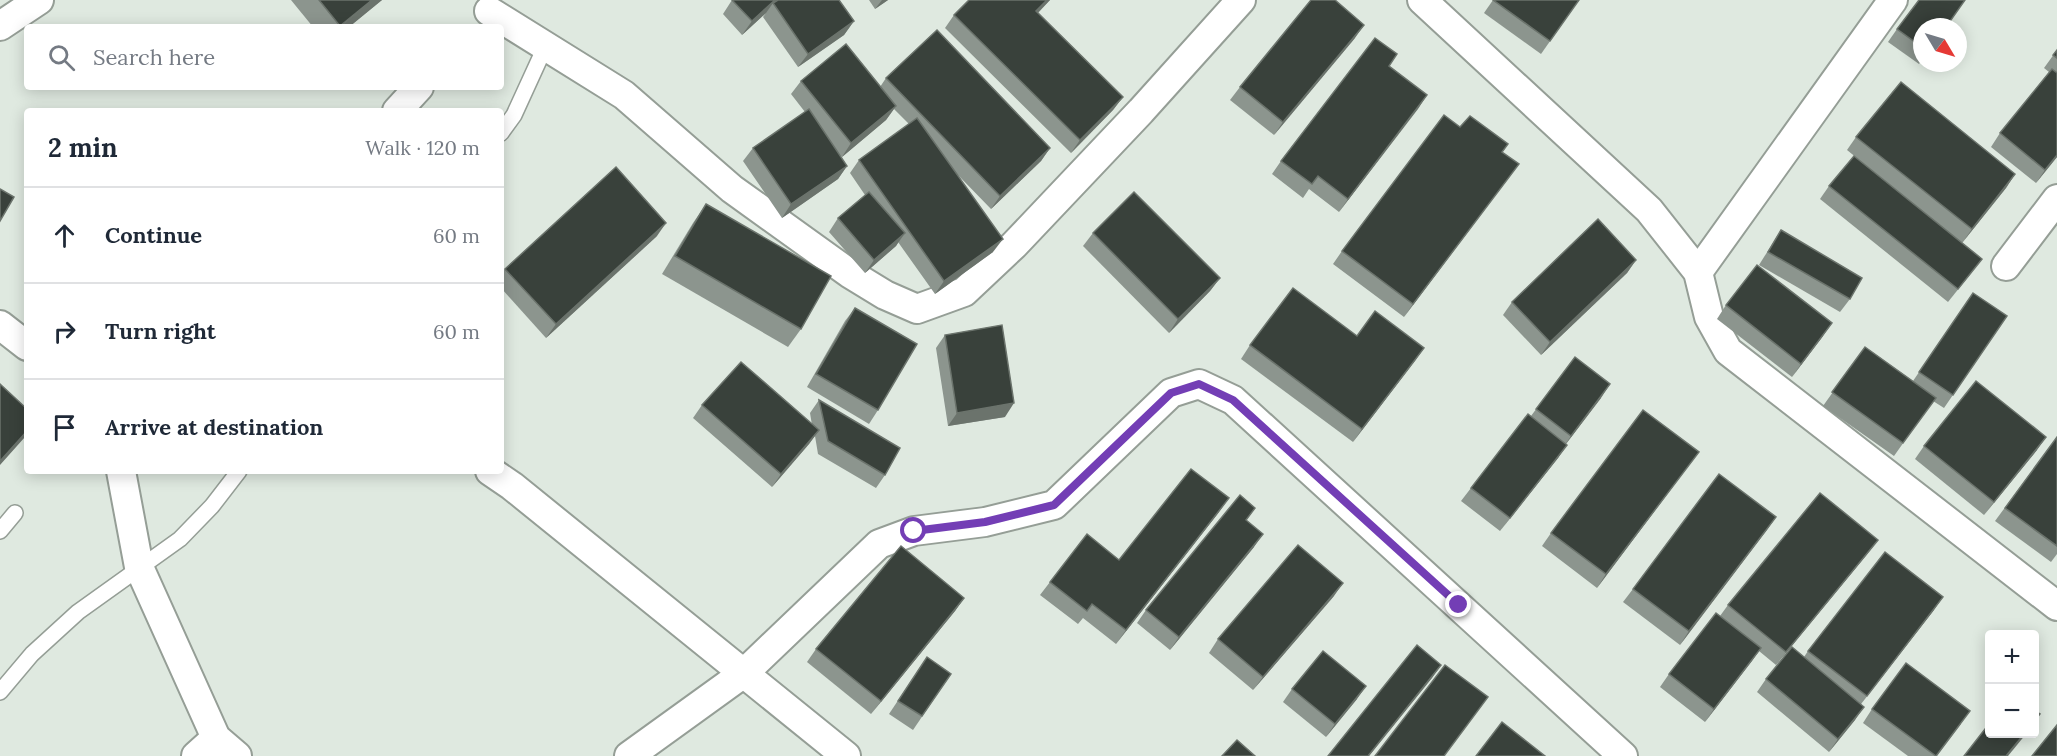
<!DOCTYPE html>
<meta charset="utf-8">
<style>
body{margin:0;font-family:Lora,serif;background:#f6f6f7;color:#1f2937}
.controls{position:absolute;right:18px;bottom:18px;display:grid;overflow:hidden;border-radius:6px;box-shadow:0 3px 15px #0003}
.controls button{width:54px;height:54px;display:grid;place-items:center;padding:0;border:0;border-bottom:2px solid #e0e1e3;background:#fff;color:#1f2937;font:30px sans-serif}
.compass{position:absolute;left:1913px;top:18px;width:54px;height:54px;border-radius:50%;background:#fff;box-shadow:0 3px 15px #0003;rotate:128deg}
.stop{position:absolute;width:18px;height:18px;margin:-14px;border:4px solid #733eb5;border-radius:50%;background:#fff}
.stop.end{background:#733eb5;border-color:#fff;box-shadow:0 2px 6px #0008}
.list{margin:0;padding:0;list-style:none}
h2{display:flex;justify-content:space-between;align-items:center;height:78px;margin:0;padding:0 24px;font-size:26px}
h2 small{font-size:20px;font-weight:400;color:#747a83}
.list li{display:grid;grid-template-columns:39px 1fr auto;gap:18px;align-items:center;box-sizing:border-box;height:96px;padding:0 24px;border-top:2px solid #e0e1e3}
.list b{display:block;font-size:22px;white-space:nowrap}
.list em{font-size:20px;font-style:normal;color:#747a83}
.icon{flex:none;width:33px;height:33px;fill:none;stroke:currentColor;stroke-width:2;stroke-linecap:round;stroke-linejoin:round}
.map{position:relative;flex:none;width:2057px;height:756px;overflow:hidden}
.search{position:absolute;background:#fff;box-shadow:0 3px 15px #0003;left:24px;top:24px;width:480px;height:66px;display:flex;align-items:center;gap:15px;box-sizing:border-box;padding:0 21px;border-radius:6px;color:#747a83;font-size:22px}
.panel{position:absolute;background:#fff;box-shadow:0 3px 15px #0003;left:24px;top:108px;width:480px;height:366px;border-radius:6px}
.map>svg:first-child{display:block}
</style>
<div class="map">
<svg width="2057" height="756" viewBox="0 0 2057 756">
<rect width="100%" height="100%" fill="#dfe9e0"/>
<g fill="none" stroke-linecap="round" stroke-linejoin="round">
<!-- service casing -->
<g stroke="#959e96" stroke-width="18">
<g id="service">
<polyline points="501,133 514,115 546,45"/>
<polyline points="0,531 15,513"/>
<polyline points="0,692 32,654 78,612 180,539 212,506 239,471"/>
</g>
</g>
<!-- minor casing -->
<g stroke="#959e96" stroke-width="32">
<g id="minor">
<polyline points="1422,0 1649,210 1698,272 1709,317 1728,351 2057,606"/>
<polyline points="489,11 624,95 732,189 849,273 885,295 917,309 964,292 1014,245 1141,111 1241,0"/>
<polyline points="0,26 39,0"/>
<polyline points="397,111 419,87"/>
<polyline points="2006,266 2057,199"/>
<polyline points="1698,272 1893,0"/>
<polyline points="0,325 27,346"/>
<polyline points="121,471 139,567 216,738 237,756"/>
<polyline points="490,471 512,486 846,756"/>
<polyline points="196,756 216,738"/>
<polyline points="629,756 744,673 879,544 914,531 985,522 1054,505 1171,393 1199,384 1233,400 1623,756"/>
</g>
</g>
<!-- service -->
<use href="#service" stroke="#fff" stroke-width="15"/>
<!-- minor -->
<use href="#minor" stroke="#fff" stroke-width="28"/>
</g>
<!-- wall -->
<g fill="#8c958e">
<polygon points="291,0 382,0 349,27 313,27"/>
<polygon points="732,0 839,0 854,21 844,35 798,67 763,17 766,13 742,35 723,14"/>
<polygon points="869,0 888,0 875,9"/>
<polygon points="969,0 1050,0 1038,13 1123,97 1113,110 1071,153 945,28 954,15"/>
<polygon points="1493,0 1579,0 1541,54 1484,13"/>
<polygon points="1922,27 1922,60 1919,64 1888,42 1897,29"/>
<polygon points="1355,38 1274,135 1230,100 1240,87"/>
<polygon points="2057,50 2057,157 2036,183 1991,147 2000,133 2049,72 2044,68"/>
<polygon points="1389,66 1427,95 1339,212 1309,189 1303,198 1272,174 1281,161"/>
<polygon points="886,78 1050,148 1041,161 991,209 957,174 993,252 935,294 898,242 896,246 865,273 829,232 838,218 865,195 850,173 859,160 909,124 894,109 886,120 842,157 835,149 847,166 838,179 782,218 743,161 753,148 805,112 791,94 801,81 880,87"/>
<polygon points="1460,127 1508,144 1502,152 1509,177 1404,317 1333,264 1342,251"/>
<polygon points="1856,137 2015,174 2006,188 1962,243 1847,150"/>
<polygon points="1829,186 1972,272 1948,302 1820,199"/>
<polygon points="706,204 801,329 788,347 662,274 693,223"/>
<polygon points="1781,230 1850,299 1840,312 1759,265"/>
<polygon points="1093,233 1220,278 1210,291 1169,333 1083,246"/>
<polygon points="657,236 546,338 501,288 501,274 505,269"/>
<polygon points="1636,260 1627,273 1541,355 1503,315 1512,302"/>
<polygon points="1973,293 2007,316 1944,408 1933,401 1894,456 1823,406 1865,347 1913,381"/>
<polygon points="1726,305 1823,336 1792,377 1717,319"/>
<polygon points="855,308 878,410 869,424 807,387 845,321"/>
<polygon points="945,335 1005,417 948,426 936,348"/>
<polygon points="1357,336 1424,348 1353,442 1241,359 1250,345"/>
<polygon points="1575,357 1601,398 1566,444 1558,458 1500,531 1461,501 1471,488 1531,416"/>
<polygon points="819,400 885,475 876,488 818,454 815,436 809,444 772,487 693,418 702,405 812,425 810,413"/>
<polygon points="2057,437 2057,554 2051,562 1995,521"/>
<polygon points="1924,446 2037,450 1984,515 1915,459"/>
<polygon points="1689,465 1597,588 1542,546 1551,533"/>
<polygon points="1255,508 1246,520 1254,547 1170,650 1137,623 1146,610"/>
<polygon points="1219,512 1116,644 1083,618 1078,624 1040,595 1050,582 1119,560"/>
<polygon points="1776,517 1680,645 1623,602 1633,589"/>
<polygon points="1868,553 1776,665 1759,651 1705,722 1660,687 1669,674 1720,616 1728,605"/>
<polygon points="1334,596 1253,690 1209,653 1218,639"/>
<polygon points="964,598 955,611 871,714 807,662 816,649"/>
<polygon points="1934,610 1861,704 1855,720 1829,752 1757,692 1766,679 1804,657 1808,651"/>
<polygon points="927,657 951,674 913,730 889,714"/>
<polygon points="1292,689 1357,699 1326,737 1283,702"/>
<polygon points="1872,709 1961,724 1937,756 1908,756 1863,723"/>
</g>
<!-- shaded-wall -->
<g fill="#6b736c">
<polygon points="372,0 382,0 349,27 340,27"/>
<polygon points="775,0 780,0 773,3 766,13 742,35 752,21"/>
<polygon points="882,0 888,0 875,9"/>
<polygon points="1047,0 1050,0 1027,24 1036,11"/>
<polygon points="854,21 844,35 798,67 808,54"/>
<polygon points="1364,25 1355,38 1274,135 1283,122"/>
<polygon points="1427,95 1418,109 1339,212 1348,199"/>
<polygon points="1123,97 1113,110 1071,153 1080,140"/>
<polygon points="896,106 886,120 842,157 851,143"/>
<polygon points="1050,148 1041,161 991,209 1000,196"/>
<polygon points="2057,155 2057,157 2036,183 2045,170"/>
<polygon points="1519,164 1509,177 1404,317 1413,304"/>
<polygon points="847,166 838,179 782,218 791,204"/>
<polygon points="2015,174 2006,188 1962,243 1972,229"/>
<polygon points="666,223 657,236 546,338 556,324"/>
<polygon points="905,233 896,246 865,273 874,260"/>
<polygon points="1003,239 993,252 935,294 944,281"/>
<polygon points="1636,260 1627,273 1541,355 1550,342"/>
<polygon points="1220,278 1210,291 1169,333 1178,319"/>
<polygon points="1832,323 1823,336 1792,377 1801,364"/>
<polygon points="1424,348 1415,361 1353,442 1362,429"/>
<polygon points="1610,384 1601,398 1562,449 1571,436"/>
<polygon points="1014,403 1005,417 948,426 957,413"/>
<polygon points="819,430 809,444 772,487 781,474"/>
<polygon points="27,431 27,435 25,437 0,465 0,461"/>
<polygon points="2046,437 2037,450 1984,515 1994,502"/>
<polygon points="1567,445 1558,458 1500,531 1510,518"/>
<polygon points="1699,452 1689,465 1597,588 1606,574"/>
<polygon points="1229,498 1219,512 1116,644 1126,630"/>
<polygon points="1776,517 1767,530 1680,645 1689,631"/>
<polygon points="1263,534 1254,547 1170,650 1179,637"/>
<polygon points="1878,540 1868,553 1776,665 1786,652"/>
<polygon points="1343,583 1334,596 1253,690 1263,677"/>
<polygon points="1943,597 1934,610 1857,709 1867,696"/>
<polygon points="964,598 955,611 871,714 881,701"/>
<polygon points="1761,648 1752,661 1705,722 1714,709"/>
<polygon points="1441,665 1432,678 1369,756 1368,756"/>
<polygon points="1366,686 1357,699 1326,737 1335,724"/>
<polygon points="1864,707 1855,720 1829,752 1838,739"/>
<polygon points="2024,734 2026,734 2008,756 2006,756"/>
</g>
<!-- building -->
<g fill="#39413b" stroke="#6b736c" stroke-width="1.5">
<polygon points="319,0 372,0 340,26"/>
<polygon points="732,0 775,0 752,21"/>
<polygon points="778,0 839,0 854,21 808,54 773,3"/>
<polygon points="969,0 1047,0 1036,11 1123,97 1080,140 954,15"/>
<polygon points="1311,0 1335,0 1364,25 1283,122 1240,87"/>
<polygon points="1493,0 1579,0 1550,41"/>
<polygon points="1919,0 1965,0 1946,27 1922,27 1922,47 1897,29"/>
<polygon points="937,30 1050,148 1000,196 886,78"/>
<polygon points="1375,38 1397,54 1389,66 1427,95 1348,199 1318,176 1312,184 1281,161"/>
<polygon points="846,44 896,106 851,143 801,81"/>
<polygon points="2057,50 2057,58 2053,55"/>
<polygon points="2052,69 2057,73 2057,155 2045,170 2000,133"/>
<polygon points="1901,82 2015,174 1972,229 1856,137"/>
<polygon points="809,109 847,166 791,204 753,148"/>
<polygon points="1444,115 1460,127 1470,116 1508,144 1502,152 1519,164 1413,304 1342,251"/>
<polygon points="917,118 1003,239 944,281 859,160"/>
<polygon points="1854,156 1982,259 1958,289 1829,186"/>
<polygon points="616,167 666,223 556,324 505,269"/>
<polygon points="0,189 14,197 0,221"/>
<polygon points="869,192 905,233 874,260 838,218"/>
<polygon points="1134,192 1220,278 1178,319 1093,233"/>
<polygon points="706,204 831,276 801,329 675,256"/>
<polygon points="1598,219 1636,260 1550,342 1512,302"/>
<polygon points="1781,230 1862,278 1850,299 1768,252"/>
<polygon points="1757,265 1832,323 1801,364 1726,305"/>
<polygon points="1293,288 1357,336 1375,311 1424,348 1362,429 1250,345"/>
<polygon points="1973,293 2007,316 1953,395 1919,372"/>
<polygon points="855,308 917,344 878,410 816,374"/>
<polygon points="1002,325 1014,403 957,413 945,335"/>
<polygon points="1865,347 1936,398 1903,443 1832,392"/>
<polygon points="1575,357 1610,384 1571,436 1536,409"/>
<polygon points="741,362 819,430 781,474 702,405"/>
<polygon points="1976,381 2046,437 1994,502 1924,446"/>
<polygon points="0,384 27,409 27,431 0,461"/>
<polygon points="819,400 900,448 885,475 828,441"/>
<polygon points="1643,410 1699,452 1606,574 1551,533"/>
<polygon points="1528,414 1567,445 1510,518 1471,488"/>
<polygon points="2057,437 2057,546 2005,508"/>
<polygon points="1191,469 1229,498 1126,630 1092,604 1087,611 1050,582 1087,534 1119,560"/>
<polygon points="1719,474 1776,517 1689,631 1633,589"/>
<polygon points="1820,493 1878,540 1786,652 1728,605"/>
<polygon points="1240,495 1255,508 1246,520 1263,534 1179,637 1146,610"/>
<polygon points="1298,545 1343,583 1263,677 1218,639"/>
<polygon points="901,546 964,598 881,701 816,649"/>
<polygon points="1885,552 1943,597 1867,696 1808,651"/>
<polygon points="1716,613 1761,648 1714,709 1669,674"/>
<polygon points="1417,645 1441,665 1368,756 1328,756"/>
<polygon points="1792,647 1864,707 1838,739 1766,679"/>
<polygon points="1323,651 1366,686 1335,724 1292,689"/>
<polygon points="927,657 951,674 922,716 898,701"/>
<polygon points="1906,663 1970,711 1936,756 1872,709"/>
<polygon points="1445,665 1488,697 1444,756 1375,756"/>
<polygon points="2034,710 2040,714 2034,721"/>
<polygon points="1502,722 1545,756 1476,756"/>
<polygon points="1989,724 1989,734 2024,734 2006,756 1964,756"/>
<polygon points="2057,725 2057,756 2032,756"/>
<polygon points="1237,740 1255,756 1222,756"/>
</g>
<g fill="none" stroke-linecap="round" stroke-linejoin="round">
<!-- route -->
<polyline stroke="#733eb5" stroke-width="8" points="914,531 985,522 1054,505 1171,393 1199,384 1233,400 1459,605"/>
</g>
</svg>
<div class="controls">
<button>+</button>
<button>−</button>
</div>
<svg class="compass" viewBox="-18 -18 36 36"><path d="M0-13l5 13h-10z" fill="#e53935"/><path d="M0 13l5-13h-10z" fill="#747a83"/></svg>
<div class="stop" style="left:914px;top:531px"></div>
<div class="stop end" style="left:1459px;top:605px"></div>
<div class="search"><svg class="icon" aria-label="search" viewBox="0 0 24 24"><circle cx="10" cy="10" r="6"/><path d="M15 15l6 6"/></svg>Search here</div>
<section class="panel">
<h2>2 min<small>Walk · 120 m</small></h2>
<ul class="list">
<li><svg class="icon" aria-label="ahead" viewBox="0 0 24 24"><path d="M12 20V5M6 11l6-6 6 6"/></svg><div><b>Continue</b></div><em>60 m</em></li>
<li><svg class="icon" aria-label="right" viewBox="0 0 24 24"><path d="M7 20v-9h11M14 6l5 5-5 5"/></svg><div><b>Turn right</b></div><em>60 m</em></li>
<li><svg class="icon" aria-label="arrive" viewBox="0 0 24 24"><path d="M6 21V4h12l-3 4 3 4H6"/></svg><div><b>Arrive at destination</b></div></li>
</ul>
</section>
</div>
